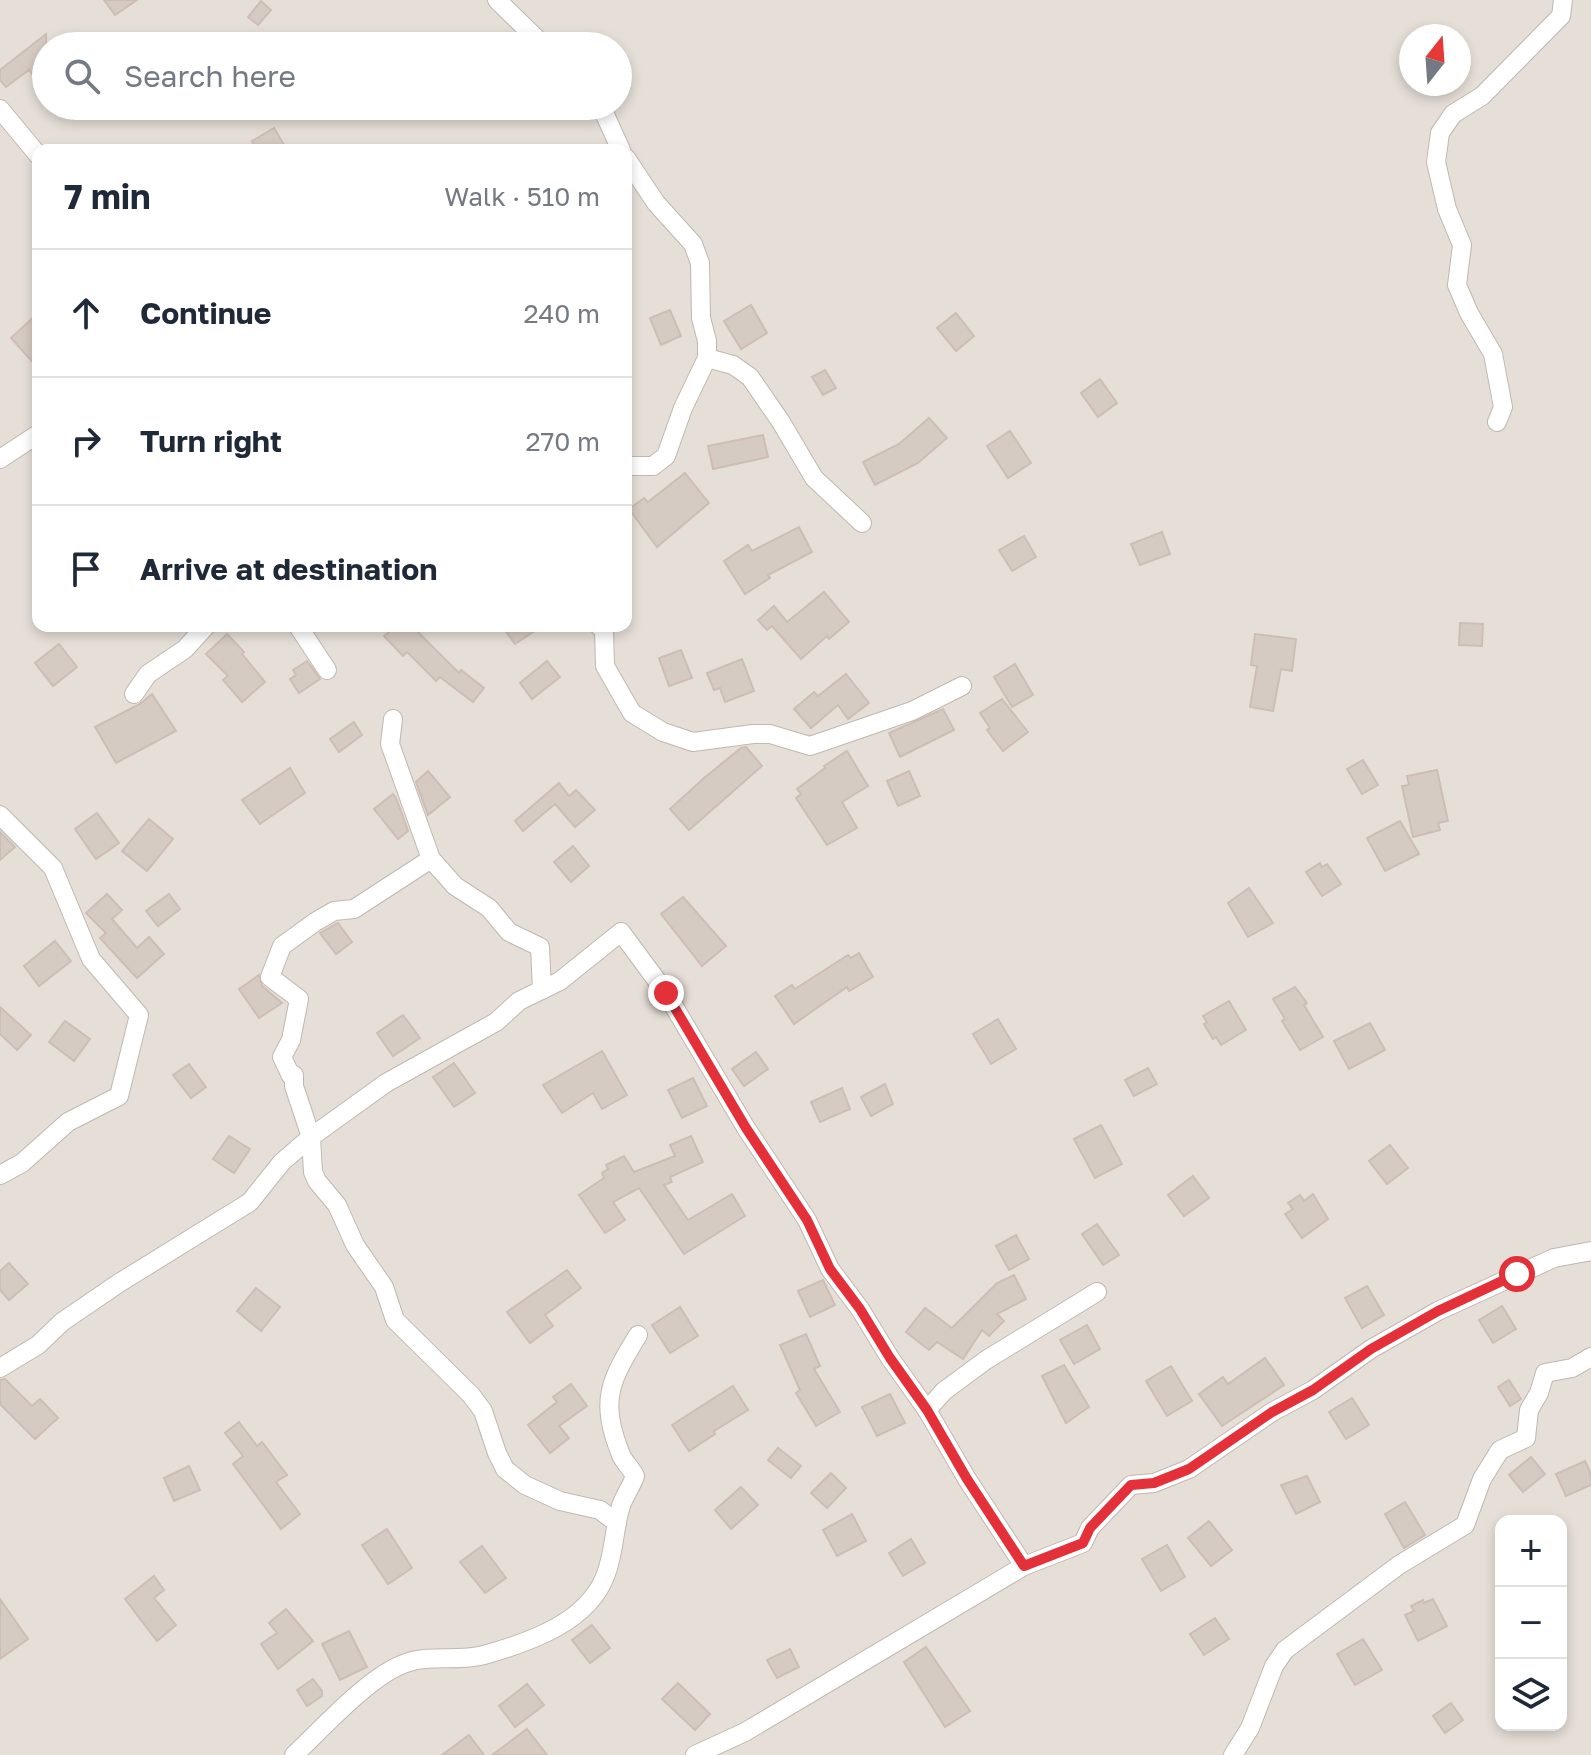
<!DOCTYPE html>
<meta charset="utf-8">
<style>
body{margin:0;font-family:"Golos Text",sans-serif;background:#f2f2f3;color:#1f2937}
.controls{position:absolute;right:24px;bottom:24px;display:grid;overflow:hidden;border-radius:16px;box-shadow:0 4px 12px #0003}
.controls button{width:72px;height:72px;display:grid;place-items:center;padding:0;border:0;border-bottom:2px solid #e0e1e3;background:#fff;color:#1f2937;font:40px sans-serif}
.compass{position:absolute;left:1399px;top:24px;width:72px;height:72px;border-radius:50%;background:#fff;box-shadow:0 4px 12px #0003;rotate:17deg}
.stop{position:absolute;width:24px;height:24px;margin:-18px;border:6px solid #e33039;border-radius:50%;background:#fff}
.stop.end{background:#e33039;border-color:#fff;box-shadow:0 2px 8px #0008}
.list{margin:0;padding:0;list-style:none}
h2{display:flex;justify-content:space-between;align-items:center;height:104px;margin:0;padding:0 32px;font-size:34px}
h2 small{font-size:26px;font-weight:400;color:#747a83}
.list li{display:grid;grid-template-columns:52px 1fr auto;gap:24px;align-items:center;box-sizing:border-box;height:128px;padding:0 32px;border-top:2px solid #e0e1e3}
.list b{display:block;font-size:30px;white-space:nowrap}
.list em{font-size:26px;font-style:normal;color:#747a83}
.icon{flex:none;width:44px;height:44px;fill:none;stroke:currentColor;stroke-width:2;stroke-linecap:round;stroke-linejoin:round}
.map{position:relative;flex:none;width:1591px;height:1755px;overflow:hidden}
.search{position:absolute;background:#fff;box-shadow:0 4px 12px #0003;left:32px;top:32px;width:600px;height:88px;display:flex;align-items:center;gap:20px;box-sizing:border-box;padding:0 28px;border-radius:44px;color:#747a83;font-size:30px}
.panel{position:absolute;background:#fff;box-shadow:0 4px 12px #0003;left:32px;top:144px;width:600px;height:488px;border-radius:16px}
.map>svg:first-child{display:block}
</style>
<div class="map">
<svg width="1591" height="1755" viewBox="0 0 1591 1755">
<rect width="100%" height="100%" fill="#f3eee9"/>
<!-- residential -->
<path fill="#e6dfd8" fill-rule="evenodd" d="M 0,0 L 1591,0 L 1591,1755 L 0,1755 ZM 1411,36 L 1459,36 L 1459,84 L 1411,84 ZM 46,46 L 618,46 L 618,106 L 46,106 ZM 38,150 L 626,150 L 626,626 L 38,626 ZM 1501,1521 L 1561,1521 L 1561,1725 L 1501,1725 Z"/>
<!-- building -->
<g fill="#d6cbc3" stroke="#cdbeb4" stroke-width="2">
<polygon points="104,0 137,0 115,15"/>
<polygon points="261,1 271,10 258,25 248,17"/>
<polygon points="46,34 46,92 29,70 6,87 0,80 0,70"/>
<polygon points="274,128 287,150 257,150 252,141"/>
<polygon points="751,305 767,333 741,349 724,321"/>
<polygon points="670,310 681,336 661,345 650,318"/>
<polygon points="38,313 38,368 11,338"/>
<polygon points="956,313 974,336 956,351 937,328"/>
<polygon points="825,370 836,388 823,395 812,377"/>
<polygon points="1100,379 1117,403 1098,417 1081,393"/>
<polygon points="929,418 947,438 918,463 875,485 863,462 899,444"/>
<polygon points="1010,431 1031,463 1008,478 987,446"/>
<polygon points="763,435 768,457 713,469 708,446"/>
<polygon points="685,473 709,503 657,547 629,509 644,498 648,502"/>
<polygon points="799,527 812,552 768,575 770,578 745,594 724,561 748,545 752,551"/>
<polygon points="1162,532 1170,554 1140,565 1131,544"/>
<polygon points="1024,536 1036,557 1012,571 999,550"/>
<polygon points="824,592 849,622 829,639 827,636 801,659 772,626 767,630 758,620 774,606 787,622"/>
<polygon points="1460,623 1483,624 1482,646 1459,645"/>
<polygon points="396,626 412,626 459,673 461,670 484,688 473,702 440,677 436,681 407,652 403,656 384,636"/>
<polygon points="502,626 542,626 515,644"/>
<polygon points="227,634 244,652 242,654 265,682 242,702 223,680 228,676 206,654"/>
<polygon points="1255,634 1296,639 1292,671 1281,669 1273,711 1250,707 1257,666 1251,665"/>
<polygon points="59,644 77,667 53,686 35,663"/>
<polygon points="681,650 692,678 669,686 659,658"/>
<polygon points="742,659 754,691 725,702 720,688 714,690 707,673"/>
<polygon points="307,661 320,679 299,693 290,679 296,675 293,670"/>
<polygon points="547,661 560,677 532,699 520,683"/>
<polygon points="1015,664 1033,695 1012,707 994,677"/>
<polygon points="846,674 869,703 848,719 838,705 811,728 794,709 814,692 818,696"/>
<polygon points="152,694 176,731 116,763 95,727 140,704"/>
<polygon points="1002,699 1028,732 1003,751 987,730 990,728 980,713"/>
<polygon points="943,709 954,730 900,757 889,733"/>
<polygon points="354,722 362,735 339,752 330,739"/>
<polygon points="746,747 762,766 689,830 670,809 704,778 741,748"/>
<polygon points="847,751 868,786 842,802 857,828 827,845 796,798 801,794 797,789 825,768 824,766"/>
<polygon points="1363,760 1378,785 1362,794 1347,769"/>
<polygon points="290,768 305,793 260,824 242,800"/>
<polygon points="1437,770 1448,821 1438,823 1440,830 1413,837 1402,786 1409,785 1407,776"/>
<polygon points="428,771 450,797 428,815 416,782"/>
<polygon points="909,771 920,796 898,806 887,781"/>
<polygon points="559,783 569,796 576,790 595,810 575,827 555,804 523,831 515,821"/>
<polygon points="393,794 396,798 408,831 398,839 374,809"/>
<polygon points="97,813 119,843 96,859 75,829"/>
<polygon points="149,819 173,839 147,871 122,851"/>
<polygon points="1400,821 1419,854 1385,871 1367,838"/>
<polygon points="0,832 15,847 0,860"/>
<polygon points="573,846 589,866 571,882 554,862"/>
<polygon points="1320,863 1322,867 1327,864 1341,884 1322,896 1306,872"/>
<polygon points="1249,888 1273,923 1248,937 1228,903"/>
<polygon points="107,894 122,910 112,919 137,948 149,937 164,954 137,978 100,938 106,933 86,913"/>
<polygon points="169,894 180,909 158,926 146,911"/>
<polygon points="683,897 726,946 702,966 661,914"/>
<polygon points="338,923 352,942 336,954 320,933"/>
<polygon points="55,941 71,961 39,986 24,966"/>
<polygon points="859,953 873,977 849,991 847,987 794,1024 775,996 792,985 795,989 848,955 851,958"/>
<polygon points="259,975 262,986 282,1003 259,1018 239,989"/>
<polygon points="1295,987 1307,1003 1304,1005 1323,1037 1300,1050 1282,1021 1285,1019 1273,999"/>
<polygon points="1229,1001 1246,1030 1221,1045 1216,1037 1213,1039 1204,1024 1207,1022 1203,1016"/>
<polygon points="0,1007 31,1035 17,1050 0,1034"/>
<polygon points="403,1015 420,1038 393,1056 377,1033"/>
<polygon points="998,1019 1016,1049 991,1064 973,1034"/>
<polygon points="65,1021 90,1039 74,1061 49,1042"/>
<polygon points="1370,1023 1385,1050 1349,1069 1334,1041"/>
<polygon points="602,1051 627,1095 602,1109 593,1093 562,1113 543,1085"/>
<polygon points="756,1052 768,1069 744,1086 732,1069"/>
<polygon points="454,1063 475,1093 454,1107 433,1077"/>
<polygon points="189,1064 206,1087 191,1098 173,1075"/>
<polygon points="1148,1068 1157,1084 1134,1096 1125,1080"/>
<polygon points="693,1078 707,1106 682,1118 668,1090"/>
<polygon points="885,1084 893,1104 871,1116 861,1097"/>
<polygon points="842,1088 850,1109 820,1122 811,1102"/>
<polygon points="1101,1125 1122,1164 1095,1178 1074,1139"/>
<polygon points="229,1136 250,1149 234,1173 213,1159"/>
<polygon points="691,1136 703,1162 670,1177 672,1182 664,1185 688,1220 732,1194 745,1216 684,1254 639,1188 613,1202 625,1220 605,1233 579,1195 604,1178 602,1173 608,1169 606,1165 624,1156 634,1172 675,1156 670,1145"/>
<polygon points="1390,1145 1408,1168 1387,1184 1369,1161"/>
<polygon points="1193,1176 1209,1198 1184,1216 1168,1195"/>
<polygon points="1313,1194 1328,1219 1302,1238 1285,1214 1293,1209 1288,1203 1300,1195 1304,1201"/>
<polygon points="1097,1224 1119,1255 1103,1265 1082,1234"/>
<polygon points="1016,1235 1029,1259 1009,1270 996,1246"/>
<polygon points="9,1263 28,1284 9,1300 0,1290 0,1271"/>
<polygon points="567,1270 581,1288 545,1315 553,1326 530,1343 507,1312"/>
<polygon points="1014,1275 1026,1299 997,1314 1004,1321 989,1336 982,1330 963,1359 937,1342 929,1350 906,1332 925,1308 952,1328 997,1283"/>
<polygon points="823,1280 835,1305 810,1317 798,1291"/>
<polygon points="1367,1286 1384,1315 1362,1328 1345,1298"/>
<polygon points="256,1288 280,1307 261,1331 237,1311"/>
<polygon points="1502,1306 1516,1329 1493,1343 1479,1320"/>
<polygon points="680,1307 698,1336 670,1353 652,1325"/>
<polygon points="1087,1325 1100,1349 1074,1364 1060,1340"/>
<polygon points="806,1334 820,1366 814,1369 840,1412 816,1426 796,1393 800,1390 780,1345"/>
<polygon points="1265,1358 1284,1385 1222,1426 1199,1394 1223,1377 1228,1384"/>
<polygon points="1064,1365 1089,1407 1066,1423 1042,1376"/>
<polygon points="1171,1366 1192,1401 1167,1416 1146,1381"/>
<polygon points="5,1379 32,1406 40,1399 58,1418 35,1439 0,1404 0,1380"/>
<polygon points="1509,1380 1521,1399 1510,1406 1498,1387"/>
<polygon points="571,1384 587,1406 559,1426 569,1438 550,1453 528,1425 557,1402 553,1397"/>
<polygon points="733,1386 748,1410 714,1431 715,1434 689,1451 672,1425"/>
<polygon points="890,1394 905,1423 877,1436 862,1407"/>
<polygon points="1352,1398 1369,1425 1346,1439 1329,1412"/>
<polygon points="239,1422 257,1446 262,1442 287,1475 276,1482 300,1514 281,1529 233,1464 243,1456 225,1433"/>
<polygon points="778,1448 801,1466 791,1478 768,1460"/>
<polygon points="1531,1457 1545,1474 1523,1492 1509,1475"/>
<polygon points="1585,1461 1591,1474 1591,1485 1566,1496 1556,1474"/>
<polygon points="189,1466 200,1490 174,1501 164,1478"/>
<polygon points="831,1473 846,1488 827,1508 811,1493"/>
<polygon points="1307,1476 1320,1502 1296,1514 1281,1485"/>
<polygon points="741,1487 758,1505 731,1529 715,1510"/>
<polygon points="1405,1502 1425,1535 1404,1548 1385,1514"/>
<polygon points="852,1514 866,1541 837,1556 823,1530"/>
<polygon points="1209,1521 1232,1550 1211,1566 1188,1538"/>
<polygon points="387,1529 412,1568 388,1584 362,1545"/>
<polygon points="911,1539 925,1563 903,1576 889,1553"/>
<polygon points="1167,1545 1185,1577 1161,1591 1142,1559"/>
<polygon points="482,1546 506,1578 485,1593 460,1562"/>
<polygon points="154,1576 164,1590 154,1598 176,1625 157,1641 125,1599"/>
<polygon points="0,1599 28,1639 0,1659"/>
<polygon points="1433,1599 1447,1626 1418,1641 1405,1615 1414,1611 1411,1606 1423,1600 1424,1603"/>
<polygon points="286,1609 313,1641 278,1669 261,1644 277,1633 269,1623"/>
<polygon points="1215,1618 1229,1639 1204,1655 1190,1634"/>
<polygon points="592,1625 610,1648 590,1663 572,1640"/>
<polygon points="349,1631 367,1667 340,1680 322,1644"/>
<polygon points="1363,1639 1382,1670 1355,1685 1337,1654"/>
<polygon points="926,1647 970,1711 945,1727 904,1662"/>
<polygon points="790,1649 799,1667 777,1678 767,1660"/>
<polygon points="313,1679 322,1691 322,1696 307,1706 297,1690"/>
<polygon points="678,1683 710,1714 695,1730 662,1699"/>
<polygon points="527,1684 544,1705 515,1727 499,1706"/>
<polygon points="1451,1703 1463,1720 1445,1733 1433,1716"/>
<polygon points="527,1729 547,1755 492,1755"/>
<polygon points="469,1735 484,1755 442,1755"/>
</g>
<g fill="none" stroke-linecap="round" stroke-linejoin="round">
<!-- minor casing -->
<g stroke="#c0b7b0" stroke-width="20">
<g id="minor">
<polyline points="497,0 544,46"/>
<polyline points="601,106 621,150"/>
<polyline points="0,109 38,155"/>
<polyline points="626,158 656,203 693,244 700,263 701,318 707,341 707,358 683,408 666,456 653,466 626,466"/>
<polyline points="707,358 733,365 750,377 781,422 814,478 862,523"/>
<polyline points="1497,422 1503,407 1493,354 1469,313 1457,285 1462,245 1447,209 1436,162 1440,133 1453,114 1482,96 1561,16 1563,0"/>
<polyline points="0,459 38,434"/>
<polyline points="298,626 327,670"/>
<polyline points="599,626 604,629 605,666 632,713 663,732 693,742 753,734 770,734 810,746 912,711 962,686"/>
<polyline points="134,694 148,674 185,649 206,626"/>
<polyline points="393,719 390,744 431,859 455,886 489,908 509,932 540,947 542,990"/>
<polyline points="0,815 53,868 91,959 139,1015 119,1096 68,1122 22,1163 0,1175"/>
<polyline points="431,859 354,909 334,911 315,922 282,946 270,977 299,999 291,1040 282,1057 291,1076 294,1075 294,1086 311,1137 313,1172 317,1181 337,1205 355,1245 384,1287 395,1320 471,1395 483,1411 497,1453 505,1469 525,1485 560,1501 600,1510 617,1523"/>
<polyline points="0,1368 38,1345 62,1322 119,1283 250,1202 282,1162 311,1137 386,1083 496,1022 519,1001 560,981 621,932 666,993 746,1128 807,1220 830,1269 860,1309 890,1358 927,1410"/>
<polyline points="1024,1566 967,1479 927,1410 944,1391 986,1360 1097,1292"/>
<path d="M 294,1755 C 323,1728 370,1675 406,1663 C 431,1654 459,1662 484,1655 C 530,1642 589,1622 606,1574 C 614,1553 614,1530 620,1509 C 623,1497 631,1488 635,1476 C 631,1468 624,1462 621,1455 C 599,1400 610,1381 638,1335"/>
<polyline points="695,1755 745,1732 1024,1566 1083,1543 1090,1528 1131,1485 1154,1483 1189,1469 1272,1412 1313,1390 1371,1349 1438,1311 1554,1258 1591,1251"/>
<polyline points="1233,1755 1250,1728 1274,1666 1285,1650 1399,1565 1465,1525 1482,1479 1500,1450 1526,1438 1529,1410 1539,1393 1545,1373 1572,1368 1591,1357"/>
</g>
</g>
<!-- minor -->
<use href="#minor" stroke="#fff" stroke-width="18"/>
</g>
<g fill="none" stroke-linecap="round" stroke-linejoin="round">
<!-- route -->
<polyline stroke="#e33039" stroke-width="10" points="666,993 746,1128 807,1220 830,1269 860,1309 890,1358 927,1410 967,1479 1024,1566 1083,1543 1090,1528 1131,1485 1154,1483 1189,1469 1272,1412 1313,1390 1371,1349 1438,1311 1517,1274"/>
</g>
</svg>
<div class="controls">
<button>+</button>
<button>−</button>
<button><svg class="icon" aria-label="layers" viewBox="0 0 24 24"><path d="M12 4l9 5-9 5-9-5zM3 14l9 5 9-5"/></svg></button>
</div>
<svg class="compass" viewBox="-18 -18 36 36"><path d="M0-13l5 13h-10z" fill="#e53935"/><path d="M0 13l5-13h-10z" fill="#747a83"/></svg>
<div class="stop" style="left:1517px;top:1274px"></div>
<div class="stop end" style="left:666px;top:993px"></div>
<div class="search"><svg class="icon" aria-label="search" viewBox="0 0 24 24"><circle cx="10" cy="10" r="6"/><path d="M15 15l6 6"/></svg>Search here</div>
<section class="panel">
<h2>7 min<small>Walk · 510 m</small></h2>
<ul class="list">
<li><svg class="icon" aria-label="ahead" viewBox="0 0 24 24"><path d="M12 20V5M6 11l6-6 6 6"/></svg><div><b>Continue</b></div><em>240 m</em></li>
<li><svg class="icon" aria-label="right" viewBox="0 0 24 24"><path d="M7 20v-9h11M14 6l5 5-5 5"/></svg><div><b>Turn right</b></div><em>270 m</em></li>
<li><svg class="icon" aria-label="arrive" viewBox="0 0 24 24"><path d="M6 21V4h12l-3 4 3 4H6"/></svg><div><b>Arrive at destination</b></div></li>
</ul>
</section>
</div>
